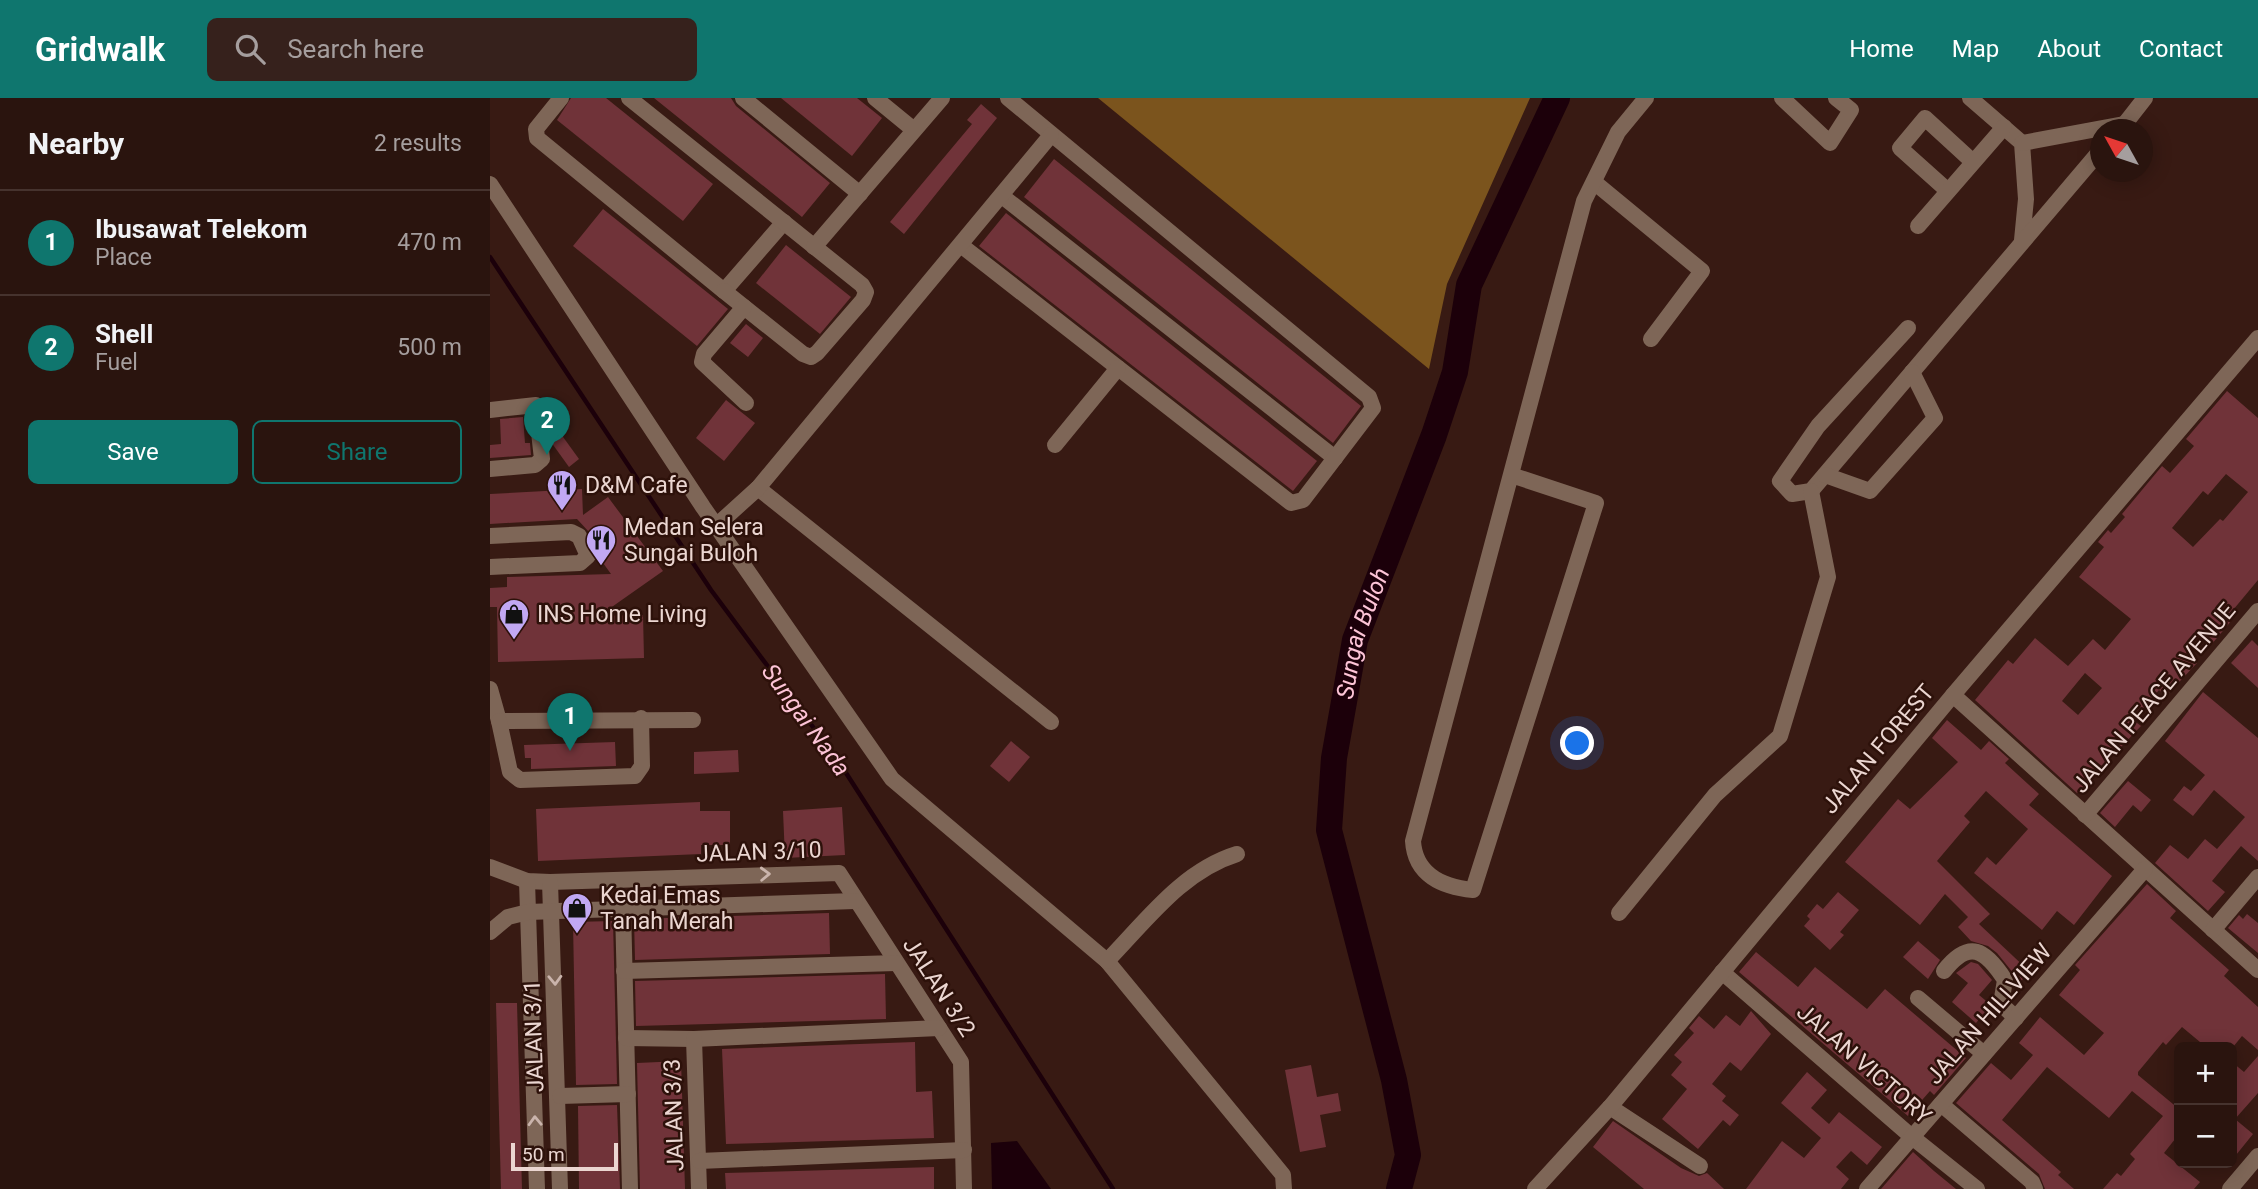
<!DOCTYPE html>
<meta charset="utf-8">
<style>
body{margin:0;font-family:Roboto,sans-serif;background:#36211c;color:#f1f3f6}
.controls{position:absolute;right:21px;bottom:21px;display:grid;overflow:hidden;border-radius:10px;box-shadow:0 4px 18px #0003}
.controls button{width:63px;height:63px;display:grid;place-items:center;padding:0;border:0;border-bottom:2px solid #46332e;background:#2a140e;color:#f1f3f6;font:35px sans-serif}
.compass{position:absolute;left:1600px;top:21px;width:63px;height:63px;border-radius:50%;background:#2a140e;box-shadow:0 4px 18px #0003;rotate:310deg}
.scale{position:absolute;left:21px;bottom:18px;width:107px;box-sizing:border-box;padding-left:7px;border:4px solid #ebd6d1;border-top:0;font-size:19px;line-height:24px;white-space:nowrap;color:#ebd6d1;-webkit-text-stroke:5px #2d110a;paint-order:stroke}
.you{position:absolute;left:1088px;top:646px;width:24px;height:24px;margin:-18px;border:5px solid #fff;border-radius:50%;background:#1a73e8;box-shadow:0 0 0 10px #1a73e833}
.badge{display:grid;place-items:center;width:46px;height:46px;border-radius:50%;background:#0f766e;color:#fff;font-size:23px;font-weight:700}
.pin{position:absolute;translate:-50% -58px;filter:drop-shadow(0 2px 4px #0008)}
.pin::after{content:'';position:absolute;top:37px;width:24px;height:21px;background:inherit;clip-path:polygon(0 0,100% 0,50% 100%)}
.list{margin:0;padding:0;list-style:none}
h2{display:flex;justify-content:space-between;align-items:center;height:91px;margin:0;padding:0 28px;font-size:30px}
h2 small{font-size:23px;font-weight:400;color:#a59e9e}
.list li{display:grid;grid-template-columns:46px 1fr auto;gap:21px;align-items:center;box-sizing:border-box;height:105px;padding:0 28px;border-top:2px solid #46332e}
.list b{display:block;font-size:26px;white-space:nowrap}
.list p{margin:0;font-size:23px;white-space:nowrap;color:#a59e9e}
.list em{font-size:23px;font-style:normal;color:#a59e9e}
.actions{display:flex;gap:14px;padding:21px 28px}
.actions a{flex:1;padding:16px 0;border:2px solid #0f766e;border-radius:10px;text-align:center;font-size:24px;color:#0f766e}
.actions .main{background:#0f766e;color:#fff}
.icon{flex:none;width:38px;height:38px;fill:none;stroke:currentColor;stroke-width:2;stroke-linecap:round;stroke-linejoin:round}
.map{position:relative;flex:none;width:1768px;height:1091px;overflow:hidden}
header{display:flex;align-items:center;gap:42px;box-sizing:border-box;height:98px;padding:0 35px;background:#0f766e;color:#fff}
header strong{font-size:33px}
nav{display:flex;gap:38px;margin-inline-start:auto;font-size:24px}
.search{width:490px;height:63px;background:#36211c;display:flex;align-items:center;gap:18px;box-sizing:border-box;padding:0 24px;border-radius:10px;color:#a59e9e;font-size:26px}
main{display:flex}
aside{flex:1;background:#2a140e}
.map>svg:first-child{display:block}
</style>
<header>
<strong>Gridwalk</strong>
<div class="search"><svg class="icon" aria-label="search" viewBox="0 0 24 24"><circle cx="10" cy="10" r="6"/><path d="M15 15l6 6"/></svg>Search here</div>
<nav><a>Home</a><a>Map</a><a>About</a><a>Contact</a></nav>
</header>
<main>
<aside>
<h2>Nearby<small>2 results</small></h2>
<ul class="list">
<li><span class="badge">1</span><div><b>Ibusawat Telekom</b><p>Place</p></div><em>470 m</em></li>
<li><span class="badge">2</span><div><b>Shell</b><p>Fuel</p></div><em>500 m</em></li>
</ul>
<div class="actions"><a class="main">Save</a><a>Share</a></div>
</aside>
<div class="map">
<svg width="1768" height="1091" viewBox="0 0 1768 1091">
<rect width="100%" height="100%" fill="#381a13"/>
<!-- forest -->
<polygon fill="#7b541d" points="608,0 1040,0 957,186 939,271"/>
<!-- water -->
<polygon fill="#1c000a" points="527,1043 561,1091 502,1091 501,1045"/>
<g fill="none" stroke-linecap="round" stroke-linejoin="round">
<!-- stream -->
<polyline stroke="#1c000a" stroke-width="4.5" points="0,159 221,492 349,664 623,1091"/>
<!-- river -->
<path stroke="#1c000a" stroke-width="26" id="s1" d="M 909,1091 L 918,1057 L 904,982 L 839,732 L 844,660 L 865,542 L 944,337 L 965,274 L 979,187 L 1067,0"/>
</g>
<!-- building -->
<g fill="#703339" fill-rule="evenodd">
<polygon points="81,0 116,0 223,86 193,123 67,22"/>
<polygon points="164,0 241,0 246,8 340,85 312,119"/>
<polygon points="291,0 367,0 392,20 362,58"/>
<polygon points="491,6 507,20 414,136 400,124 482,26 477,22"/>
<polygon points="564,61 871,308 843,345 534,99"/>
<polygon points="113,111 238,211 207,248 83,148"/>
<polygon points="516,115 827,363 803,393 489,148"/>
<polygon points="296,147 361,199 330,236 266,185"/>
<polygon points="256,226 273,240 258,259 240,245"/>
<path d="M 1737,293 L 1768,320 L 1768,482 L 1738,518 L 1742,522 L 1721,547 L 1710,538 L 1696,555 L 1707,565 L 1676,598 L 1669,592 L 1643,622 L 1651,628 L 1587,695 L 1485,602 L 1518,562 L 1523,566 L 1545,540 L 1578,568 L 1603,541 L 1615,552 L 1641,521 L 1589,479 L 1614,449 L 1608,444 L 1618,432 L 1621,435 L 1635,419 L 1632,416 L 1672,368 L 1680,375 L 1704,348 L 1696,341 ZM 1736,376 L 1758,394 L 1733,423 L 1730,421 L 1703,449 L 1682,430 L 1713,393 L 1718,397 ZM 1595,575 L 1612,590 L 1588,617 L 1572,603 Z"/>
<polygon points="236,302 265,325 234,363 206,340"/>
<polygon points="33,319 35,345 40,345 41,357 0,360 0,347 11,346 10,321"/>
<polygon points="68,332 89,361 79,369 61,344 60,338"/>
<polygon points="92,391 93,417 118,399 173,473 109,518 153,517 154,560 8,564 7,509 0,509 0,490 17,489 17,479 121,476 108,458 110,454 99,434 87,421 0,426 0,396"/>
<polygon points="1762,542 1768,548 1768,590 1741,565"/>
<polygon points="1713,594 1768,640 1768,763 1751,748 1722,783 1735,794 1718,813 1665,765 1680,747 1698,761 1715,741 1727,751 1755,719 1724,692 1703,718 1683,702 1694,688 1701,693 1715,677 1675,643"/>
<polygon points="1457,622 1491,652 1499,643 1519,661 1515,665 1549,696 1539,707 1622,778 1584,827 1567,813 1552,832 1484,775 1497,759 1506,767 1538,731 1496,693 1474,718 1480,724 1447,763 1500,816 1489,826 1540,874 1527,887 1524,876 1507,855 1498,848 1481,843 1468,829 1478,819 1455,796 1430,827 1355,764 1408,701 1420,711 1468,664 1442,640"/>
<polygon points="521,643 540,659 519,684 500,668"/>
<polygon points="125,644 126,668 41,671 41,660 35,660 34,647"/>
<polygon points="248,652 249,674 204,676 204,654"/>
<polygon points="1638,683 1661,702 1651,714 1643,707 1625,729 1610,715"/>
<polygon points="210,704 210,713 240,713 240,747 211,747 211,756 48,763 46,711"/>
<polygon points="352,709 355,757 295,760 293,713"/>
<polygon points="1657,786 1686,813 1680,820 1739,872 1734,878 1768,909 1768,952 1752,938 1743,949 1716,949 1692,929 1676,947 1673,944 1648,974 1648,977 1689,1011 1689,1036 1674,1055 1710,1084 1704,1091 1613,1091 1627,1075 1631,1078 1645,1061 1640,1056 1673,1018 1642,993 1619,1020 1557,969 1512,1022 1571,1074 1568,1077 1584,1091 1555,1091 1549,1076 1466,1005 1501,965 1521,982 1543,957 1529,945 1550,919 1594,957 1614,935 1569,897 1590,872 1585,867"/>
<polygon points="1348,794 1369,812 1350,834 1354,837 1340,852 1314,828 1320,821 1317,818 1327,806 1333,811"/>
<polygon points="339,815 340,856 145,862 144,821"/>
<polygon points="1757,816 1768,825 1768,855 1738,830 1749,817 1753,821"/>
<polygon points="123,823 127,986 86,987 83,824"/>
<polygon points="1428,843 1450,862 1438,881 1413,859"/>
<polygon points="1266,854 1308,889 1325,869 1377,911 1395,891 1476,960 1444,997 1440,993 1418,1018 1249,874"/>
<polygon points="1481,864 1488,866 1502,882 1489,897 1501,907 1486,925 1462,904 1478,885 1466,875"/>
<polygon points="395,876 396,921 146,928 145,883"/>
<polygon points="6,905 27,905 32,1091 11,1091"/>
<polygon points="1261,913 1281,936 1251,973 1240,964 1222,986 1236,998 1232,1003 1249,1017 1240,1028 1233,1022 1208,1051 1172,1021 1197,991 1181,977 1192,964 1184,957 1204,935 1199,930 1209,918 1224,931 1236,917 1250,928"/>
<polygon points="425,944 426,994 442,993 444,1040 236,1046 232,951"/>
<polygon points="1768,958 1768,995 1745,1021 1763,1036 1742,1062 1742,964 1754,974"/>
<polygon points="191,963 195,1091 150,1091 147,965"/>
<polygon points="821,967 827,999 848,995 851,1013 830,1017 836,1049 810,1054 795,972"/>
<polygon points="1317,974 1337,992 1321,1010 1339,1026 1349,1014 1392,1049 1377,1067 1361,1053 1346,1069 1359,1081 1351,1091 1256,1091 1292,1043 1314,1060 1331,1040 1291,1005"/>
<polygon points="127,1007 130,1091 89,1091 88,1008"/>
<polygon points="1123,1023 1191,1070 1209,1078 1217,1075 1234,1091 1154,1091 1103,1049"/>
<polygon points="1423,1054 1444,1073 1466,1091 1391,1091"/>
<polygon points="444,1069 444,1091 236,1091 235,1075"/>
</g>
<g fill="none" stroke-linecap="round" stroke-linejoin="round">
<!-- minor -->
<g stroke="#7e6657" stroke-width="16">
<polyline points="71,0 46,31 47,40 234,193 294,124"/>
<polyline points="139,0 372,187 376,194 373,202 327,255 321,259 313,256 234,193"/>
<polyline points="253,0 370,96"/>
<polyline points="385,0 424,32"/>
<polyline points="1292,0 1340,45 1361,12 1346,0"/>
<polyline points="1480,0 1532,45 1536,101 1532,142"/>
<polyline points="1630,32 1655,0"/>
<polyline points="1532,45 1634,26"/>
<polyline points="1104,84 1212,173 1161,241"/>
<polyline points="0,86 213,409 402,681 617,863 793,1077 794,1091"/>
<polyline points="1458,93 1410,50 1435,20 1483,64"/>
<polyline points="512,98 845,360"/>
<polyline points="1428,128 1514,29"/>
<polyline points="472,148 801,405 813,402 883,310 879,299 518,0"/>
<polyline points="324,149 452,0"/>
<polyline points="254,209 214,256 212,264 256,305"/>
<polyline points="1418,230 1328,328 1290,383 1302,396 1321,393 1610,53"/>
<polyline points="0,312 46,307 52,361 45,367 0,371"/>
<polyline points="565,347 628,270"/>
<path d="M 1021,377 L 1106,405 L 983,792 C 952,789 925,777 923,743 L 1094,103 L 1128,34 L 1156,0"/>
<polyline points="1335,377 1380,393 1445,320 1422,274"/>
<polyline points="268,390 561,624"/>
<polyline points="226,428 268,390 561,37"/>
<polyline points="0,438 81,434 89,438 98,458 90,465 0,469"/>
<polyline points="0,591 9,623 203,622"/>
<polyline points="1463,597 1768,872"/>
<polyline points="9,623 20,674 30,682 145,678 152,668 151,620"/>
<polyline points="1595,717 1768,513"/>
<polyline points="0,769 37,783 60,784 349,775 471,964 474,1091"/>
<polyline points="37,783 47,1091"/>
<polyline points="60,784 70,1091"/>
<polyline points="133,811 140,1091"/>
<polyline points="1129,815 1225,697 1290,638 1338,479 1321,393"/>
<polyline points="1723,832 1768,779"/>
<polyline points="0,834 18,819 38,814 365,803"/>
<path d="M 617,863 C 656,823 692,773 747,756"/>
<polyline points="134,873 406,865"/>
<path d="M 1454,873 C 1479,841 1495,851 1515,882 L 1511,906 L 1526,920"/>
<polyline points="1232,874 1422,1039 1487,1091"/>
<polyline points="1428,900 1494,956"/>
<polyline points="136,940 204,941 449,930"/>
<polyline points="204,941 209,1091"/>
<polyline points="70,998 138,996"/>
<polyline points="1451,1006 1542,1084 1545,1091"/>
<polyline points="1120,1009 1210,1068"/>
<polyline points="209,1063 474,1052"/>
<polyline points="1045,1091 1120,1009 1463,597 1768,240"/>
<polyline points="1377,1091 1655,771"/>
<polyline points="1740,1091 1768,1058"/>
</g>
</g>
<!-- one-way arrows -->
<defs><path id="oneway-chevron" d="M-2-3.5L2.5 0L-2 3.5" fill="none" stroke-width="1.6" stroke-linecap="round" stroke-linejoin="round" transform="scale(1.75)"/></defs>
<g stroke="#cab4ac">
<use href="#oneway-chevron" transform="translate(275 776) rotate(-2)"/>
<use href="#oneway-chevron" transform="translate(65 882) rotate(88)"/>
<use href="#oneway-chevron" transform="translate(45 1023) rotate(-92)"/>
</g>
<!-- icons -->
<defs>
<g id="restaurant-pin" transform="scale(1.575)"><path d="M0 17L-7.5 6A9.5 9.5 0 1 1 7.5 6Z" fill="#c1a8f3" stroke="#2d110a"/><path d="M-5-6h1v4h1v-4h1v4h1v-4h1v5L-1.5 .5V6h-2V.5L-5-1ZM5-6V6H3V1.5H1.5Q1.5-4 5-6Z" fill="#111"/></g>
<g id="shop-pin" transform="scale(1.575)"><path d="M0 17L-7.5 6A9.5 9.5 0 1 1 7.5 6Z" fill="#c1a8f3" stroke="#2d110a"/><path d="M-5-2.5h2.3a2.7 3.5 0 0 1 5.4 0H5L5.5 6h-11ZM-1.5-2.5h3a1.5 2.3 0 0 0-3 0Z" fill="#111"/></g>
</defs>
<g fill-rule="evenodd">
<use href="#restaurant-pin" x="72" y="387"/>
<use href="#restaurant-pin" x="111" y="442"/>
<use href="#shop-pin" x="24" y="516"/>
<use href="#shop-pin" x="87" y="810"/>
</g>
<g text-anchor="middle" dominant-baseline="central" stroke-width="5" stroke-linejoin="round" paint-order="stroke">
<!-- poi labels -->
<g font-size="23" fill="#ebd6d1" stroke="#2d110a" text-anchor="start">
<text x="95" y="387">D&amp;M Cafe</text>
<text x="134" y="429">Medan Selera<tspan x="134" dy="26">Sungai Buloh</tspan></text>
<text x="47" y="516">INS Home Living</text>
<text x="110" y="797">Kedai Emas<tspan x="110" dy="26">Tanah Merah</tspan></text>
</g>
<!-- street labels -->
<g font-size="23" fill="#ebd6d1" stroke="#2d110a">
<text transform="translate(1664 600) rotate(-50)">JALAN PEACE AVENUE</text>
<text transform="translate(1388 651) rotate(-50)">JALAN FOREST</text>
<text transform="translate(269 754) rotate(-2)">JALAN 3/10</text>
<text transform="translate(449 889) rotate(57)">JALAN 3/2</text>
<text transform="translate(1499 916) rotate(-49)">JALAN HILLVIEW</text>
<text transform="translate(44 938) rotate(-92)">JALAN 3/1</text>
<text transform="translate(1374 966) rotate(41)">JALAN VICTORY</text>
<text transform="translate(184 1017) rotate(-92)">JALAN 3/3</text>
</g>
<!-- water labels -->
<g font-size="24" font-style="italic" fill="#fdc4d7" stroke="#2d110a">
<text stroke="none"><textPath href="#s1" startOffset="570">Sungai Buloh</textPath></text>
<text transform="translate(316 622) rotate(54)">Sungai Nada</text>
</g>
</g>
</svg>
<div class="controls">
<button>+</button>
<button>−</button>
</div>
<svg class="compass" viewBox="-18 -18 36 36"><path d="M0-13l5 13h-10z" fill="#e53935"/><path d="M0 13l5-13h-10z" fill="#a59e9e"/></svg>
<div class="scale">50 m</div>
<div class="you"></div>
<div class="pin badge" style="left:80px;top:653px">1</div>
<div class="pin badge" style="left:57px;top:357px">2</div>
</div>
</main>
